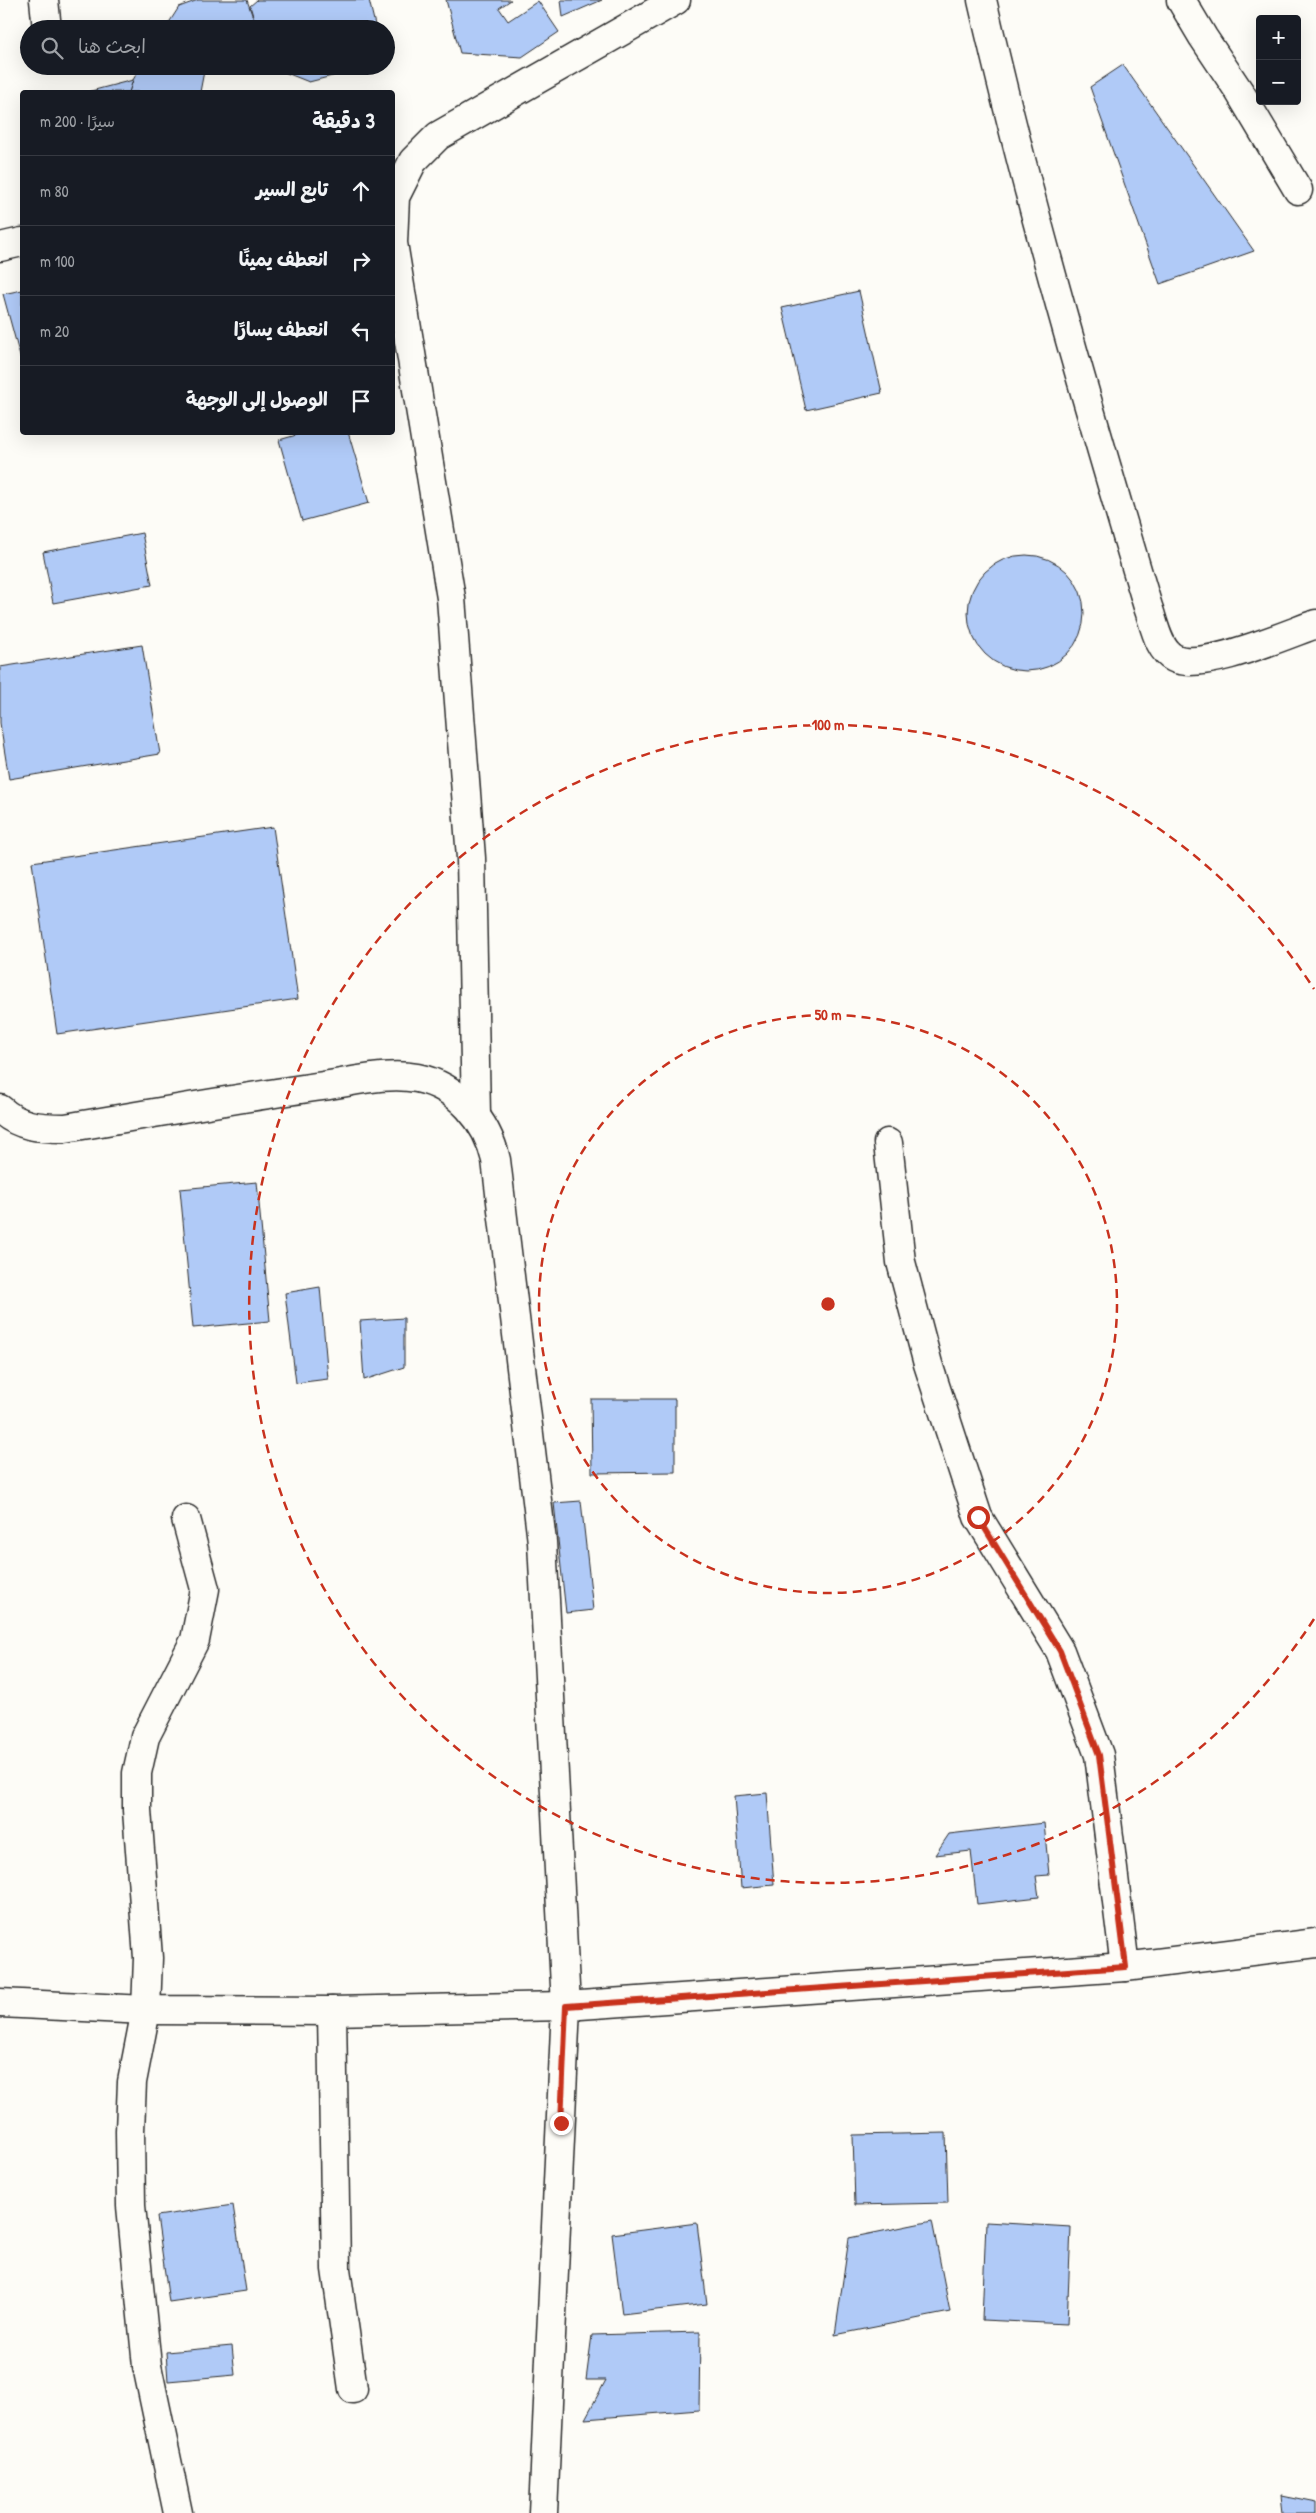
<!DOCTYPE html>
<html lang="ar">
<meta charset="utf-8">
<style>
body{margin:0;font-family:"Patrick Hand","Playpen Sans Arabic",sans-serif;background:#20242c;color:#f1f3f6;direction:rtl}
.controls{position:absolute;right:15px;top:15px;display:grid;overflow:hidden;border-radius:5px;box-shadow:0 5px 20px #0002}
.controls button{width:45px;height:45px;display:grid;place-items:center;padding:0;border:0;border-bottom:1px solid #363941;background:#171b24;color:#f1f3f6;font:25px sans-serif}
.stop{position:absolute;width:15px;height:15px;margin:-11px;border:4px solid #c8321e;border-radius:50%;background:#fff}
.stop.end{background:#c8321e;border-color:#fff;box-shadow:0 1px 5px #0008}
.list{margin:0;padding:0;list-style:none}
h2{display:flex;justify-content:space-between;align-items:center;height:65px;margin:0;padding:0 20px;font-size:21px}
h2 small{font-size:16px;font-weight:400;color:#9ea1a6}
.list li{display:grid;grid-template-columns:32px 1fr auto;gap:15px;align-items:center;box-sizing:border-box;height:70px;padding:0 20px;border-top:1px solid #363941}
.list b{display:block;font-size:19px;white-space:nowrap}
.list em{font-size:16px;font-style:normal;color:#9ea1a6}
.icon{flex:none;width:28px;height:28px;fill:none;stroke:currentColor;stroke-width:2;stroke-linecap:round;stroke-linejoin:round}
.map{position:relative;flex:none;width:1316px;height:2513px;overflow:hidden;direction:ltr}
.search{position:absolute;background:#171b24;box-shadow:0 5px 20px #0002;left:20px;top:20px;width:375px;height:55px;display:flex;align-items:center;gap:12px;box-sizing:border-box;padding:0 18px;border-radius:28px;color:#9ea1a6;font-size:19px}
.panel{position:absolute;background:#171b24;box-shadow:0 5px 20px #0002;left:20px;top:90px;width:375px;height:345px;border-radius:5px;direction:rtl}
.map>svg:first-child{display:block}
</style>
<div class="map">
<svg width="1316" height="2513" viewBox="0 0 1316 2513">
<rect width="100%" height="100%" fill="#fdfcf7"/>
<filter id="ink" filterUnits="userSpaceOnUse"><feTurbulence type="fractalNoise" baseFrequency=".02" numOctaves="2"/><feDisplacementMap in="SourceGraphic" scale="10" xChannelSelector="R" yChannelSelector="G"/><feConvolveMatrix kernelMatrix="1 2 1 2 8 2 1 2 1" color-interpolation-filters="sRGB"/></filter>
<g filter="url(#ink)">
<!-- building -->
<g fill="#b0caf7" stroke="#2b2b2b">
<polygon points="198,0 247,0 257,29 165,29 179,7"/>
<polygon points="257,0 369,0 376,29 257,29 250,6"/>
<polygon points="446,0 511,0 499,8 508,21 538,1 559,32 522,57 460,53"/>
<polygon points="561,0 602,0 563,17"/>
<polygon points="1123,65 1254,251 1160,284 1090,87"/>
<polygon points="141,66 205,66 200,92 129,92 133,80"/>
<polygon points="269,66 371,66 309,82"/>
<polygon points="133,80 129,92 87,92"/>
<polygon points="22,290 22,364 3,294"/>
<polygon points="859,291 882,393 806,410 782,308"/>
<polygon points="307,432 348,432 369,503 302,521 279,440"/>
<polygon points="142,533 152,585 53,603 43,552"/>
<circle cx="1026" cy="613" r="58"/>
<polygon points="142,645 160,754 9,779 0,723 0,667"/>
<polygon points="273,827 298,999 57,1034 32,862"/>
<polygon points="257,1182 270,1321 193,1328 180,1189"/>
<polygon points="320,1287 328,1379 296,1383 285,1293"/>
<polygon points="404,1318 404,1367 364,1380 360,1321"/>
<polygon points="591,1399 675,1399 675,1472 592,1473"/>
<polygon points="581,1501 593,1610 566,1613 554,1503"/>
<polygon points="767,1793 774,1885 741,1888 734,1796"/>
<polygon points="1044,1823 1049,1875 1036,1876 1039,1897 977,1904 971,1851 935,1855 949,1834"/>
<polygon points="946,2133 948,2203 855,2205 853,2135"/>
<polygon points="233,2205 246,2291 169,2302 157,2216"/>
<polygon points="932,2221 950,2312 835,2335 849,2238"/>
<polygon points="986,2222 1071,2227 1067,2324 982,2320"/>
<polygon points="697,2223 707,2304 622,2314 612,2234"/>
<polygon points="700,2332 699,2410 585,2419 606,2380 586,2380 592,2335"/>
<polygon points="232,2346 235,2375 168,2381 166,2352"/>
<polygon points="1281,2495 1316,2502 1316,2513 1283,2513"/>
</g>
<g fill="none" stroke-linecap="round" stroke-linejoin="round">
<!-- minor casing -->
<g stroke="#2b2b2b" stroke-width="31">
<g id="minor">
<polyline points="44,0 47,29"/>
<path d="M 982,0 C 1029,205 1088,406 1148,607 C 1154,623 1158,650 1174,658 C 1201,672 1287,634 1316,624"/>
<polyline points="1181,0 1203,37 1239,91 1298,190"/>
<polyline points="0,247 22,242"/>
<path d="M 0,1109 C 19,1127 40,1128 65,1128 C 151,1114 236,1098 323,1086 C 352,1082 387,1072 417,1078 C 458,1086 487,1121 496,1160 L 542,1542 L 566,2006 L 543,2513"/>
<polyline points="476,1115 471,858 451,598 393,243 395,197 413,161 438,136 676,0"/>
<polyline points="888,1143 901,1262 928,1364 978,1517 1060,1651 1099,1755 1125,1967"/>
<polyline points="0,2003 146,2010 332,2011 566,2006 1125,1967 1316,1943"/>
<polyline points="332,2011 336,2269 353,2389"/>
<polyline points="178,2513 147,2366 131,2206 130,2131 132,2082 146,2010 148,1958 137,1810 137,1773 145,1737 195,1640 205,1589 186,1519"/>
</g>
</g>
<!-- minor -->
<use href="#minor" stroke="#fdfcf7" stroke-width="28"/>
</g>
</g>
<g fill="none" stroke-linecap="round" stroke-linejoin="round" filter="url(#ink)">
<!-- route -->
<polyline stroke="#c8321e" stroke-width="6" points="561,2123 566,2006 1126,1967 1099,1755 1060,1651 978,1517"/>
</g>
<!-- distance rings -->
<g fill="none" stroke="#c8321e" stroke-width="2.5" stroke-dasharray="9 6">
<circle cx="828" cy="1304" r="289"/>
<path d="M1314 1619A579 579 0 1 1 1314 989"/>
</g>
<circle cx="828" cy="1304" r="8" fill="#c8321e" stroke="#fdfcf7" stroke-width="2.5"/>
<g font-size="15" text-anchor="middle" font-weight="bold" fill="#c8321e" stroke="#fdfcf7" stroke-width="4" stroke-linejoin="round" paint-order="stroke">
<text x="828" y="730">100 m</text>
<text x="828" y="1020">50 m</text>
</g>
</svg>
<div class="controls">
<button>+</button>
<button>−</button>
</div>
<div class="stop" style="left:978px;top:1517px"></div>
<div class="stop end" style="left:561px;top:2123px"></div>
<div class="search"><svg class="icon" aria-label="search" viewBox="0 0 24 24"><circle cx="10" cy="10" r="6"/><path d="M15 15l6 6"/></svg>ابحث هنا</div>
<section class="panel">
<h2>3 دقيقة<small>سيرًا · 200 m</small></h2>
<ul class="list">
<li><svg class="icon" aria-label="ahead" viewBox="0 0 24 24"><path d="M12 20V5M6 11l6-6 6 6"/></svg><div><b>تابع السير</b></div><em>80 m</em></li>
<li><svg class="icon" aria-label="right" viewBox="0 0 24 24"><path d="M7 20v-9h11M14 6l5 5-5 5"/></svg><div><b>انعطف يمينًا</b></div><em>100 m</em></li>
<li><svg class="icon" aria-label="left" viewBox="0 0 24 24"><path d="M17 20v-9H6M10 6l-5 5 5 5"/></svg><div><b>انعطف يسارًا</b></div><em>20 m</em></li>
<li><svg class="icon" aria-label="arrive" viewBox="0 0 24 24"><path d="M6 21V4h12l-3 4 3 4H6"/></svg><div><b>الوصول إلى الوجهة</b></div></li>
</ul>
</section>
</div>
